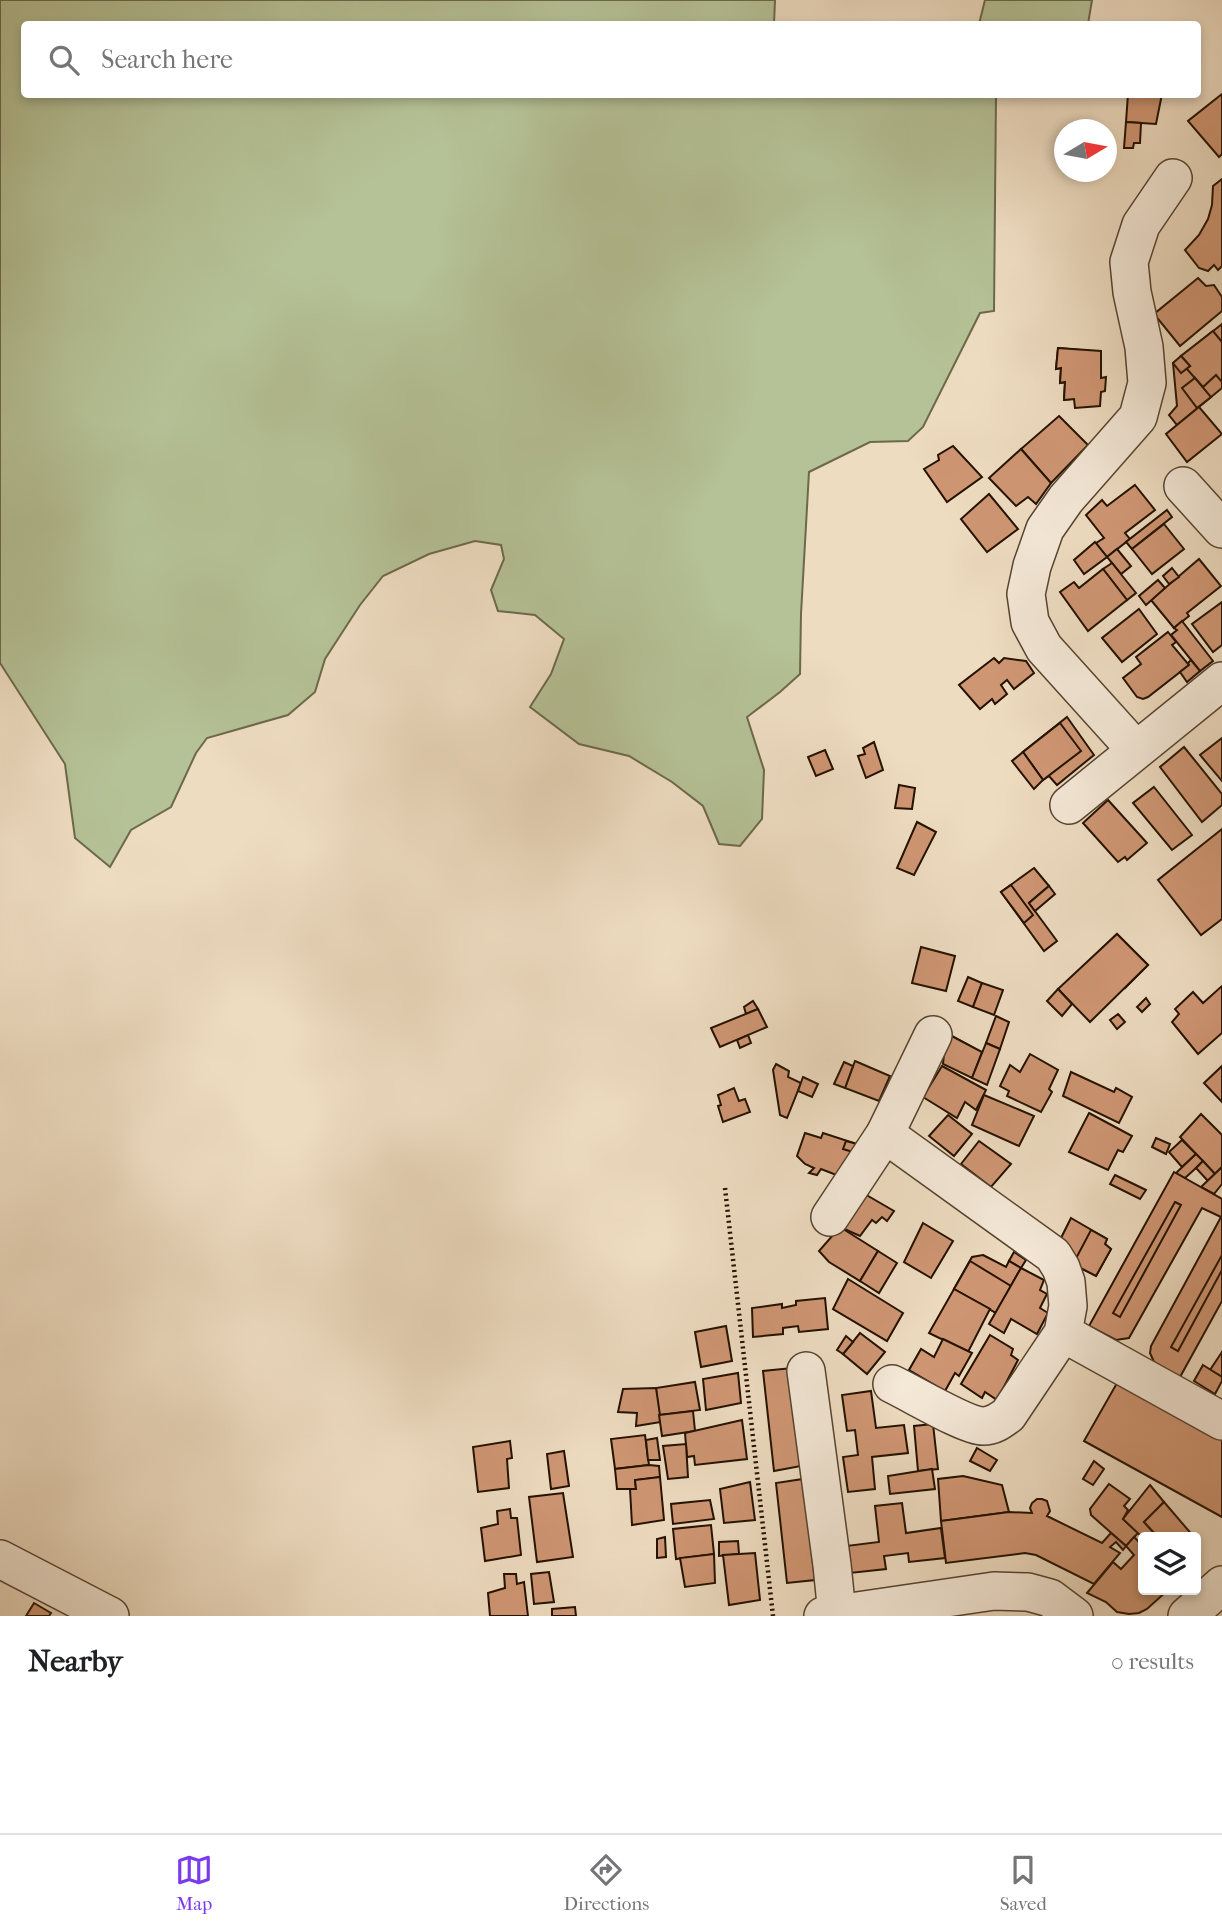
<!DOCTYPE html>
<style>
body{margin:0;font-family:"IM FELL French Canon",serif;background:#f2f2f2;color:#202124}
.controls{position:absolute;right:21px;bottom:21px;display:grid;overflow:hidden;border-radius:7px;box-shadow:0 4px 10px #0003}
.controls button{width:63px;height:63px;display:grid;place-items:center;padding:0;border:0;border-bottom:2px solid #e0e0e0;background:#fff;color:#202124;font:35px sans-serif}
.compass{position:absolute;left:1054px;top:119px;width:63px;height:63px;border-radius:50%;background:#fff;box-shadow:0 4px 10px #0003;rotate:80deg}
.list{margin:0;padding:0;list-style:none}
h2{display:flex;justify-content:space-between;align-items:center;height:91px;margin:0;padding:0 28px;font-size:30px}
h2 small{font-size:23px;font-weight:400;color:#757577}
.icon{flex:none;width:38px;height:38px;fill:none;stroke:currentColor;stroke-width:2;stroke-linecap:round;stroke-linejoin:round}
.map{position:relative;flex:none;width:1222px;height:1616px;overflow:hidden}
.search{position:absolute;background:#fff;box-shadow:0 4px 10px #0003;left:21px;right:21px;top:21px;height:77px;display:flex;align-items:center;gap:18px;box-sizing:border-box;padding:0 24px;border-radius:7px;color:#757577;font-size:26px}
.sheet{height:217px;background:#fff}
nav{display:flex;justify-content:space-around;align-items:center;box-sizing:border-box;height:98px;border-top:2px solid #e0e0e0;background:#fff;font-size:19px;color:#757577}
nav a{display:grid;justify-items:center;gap:4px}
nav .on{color:#7c3aed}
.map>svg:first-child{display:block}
</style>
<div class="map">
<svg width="1222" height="1616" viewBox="0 0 1222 1616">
<rect width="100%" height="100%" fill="#eedcc1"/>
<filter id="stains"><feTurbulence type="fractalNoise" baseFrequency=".00286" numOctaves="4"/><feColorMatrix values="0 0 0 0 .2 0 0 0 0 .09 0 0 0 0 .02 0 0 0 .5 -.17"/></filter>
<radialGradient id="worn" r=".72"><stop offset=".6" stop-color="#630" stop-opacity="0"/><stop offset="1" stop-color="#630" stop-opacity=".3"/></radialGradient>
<!-- green -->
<g fill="#b5c196" stroke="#6c694b" stroke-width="2">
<polygon points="0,0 775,0 774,24 24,24 24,94 996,95 994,311 980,313 923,427 908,441 870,442 809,472 801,614 800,674 780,692 747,717 764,770 762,819 740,846 719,844 703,806 672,782 629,756 579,744 530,707 551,674 564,639 535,615 498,611 491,590 504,559 501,545 475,541 429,554 383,576 360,605 325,659 315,692 288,715 207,738 196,753 171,807 131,830 110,867 75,838 65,764 0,663"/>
<polygon points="985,0 1092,0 1088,24 979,24"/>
</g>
<!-- building -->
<g fill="#cf9673" stroke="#241100" stroke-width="2">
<polygon points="1128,94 1162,94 1156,124 1126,122"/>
<polygon points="1222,94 1222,154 1219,157 1188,121"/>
<polygon points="1126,122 1141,123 1140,143 1134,143 1133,148 1124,148"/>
<polygon points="1222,179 1222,266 1218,270 1214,265 1208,271 1199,268 1185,250 1199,235 1208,219 1212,205 1213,186"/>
<polygon points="1198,278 1206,286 1214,285 1222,297 1222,311 1180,346 1154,314"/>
<polygon points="1222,324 1222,388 1177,425 1169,415 1177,406 1173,363"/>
<polygon points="1213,331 1222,342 1222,382 1216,375 1203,387 1186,368 1190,366 1181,356"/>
<polygon points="1058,348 1091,351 1093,397 1064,400 1065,382 1060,383 1061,368 1056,369"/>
<polygon points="1058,348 1101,351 1101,378 1106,377 1105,391 1101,392 1100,406 1075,408 1074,399 1064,400 1065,382 1060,383 1061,368 1056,369"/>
<polygon points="1181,356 1190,366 1181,373 1173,363"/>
<polygon points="1195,378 1211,397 1197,408 1182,388"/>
<polygon points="1199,407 1222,434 1187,462 1166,434"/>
<polygon points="1059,416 1088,445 1051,483 1021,449"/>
<polygon points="953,446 982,477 947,502 924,469 939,460 938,455"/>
<polygon points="1021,449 1051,483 1036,504 1028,497 1016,506 989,478"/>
<polygon points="1135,485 1155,510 1125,533 1130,539 1107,557 1096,543 1104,538 1086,515 1102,500 1107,506"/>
<polygon points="989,494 1018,529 987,552 961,519"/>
<polygon points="1167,510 1172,517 1132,549 1126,542"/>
<polygon points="1164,524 1184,549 1152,574 1132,549"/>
<polygon points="1095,542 1107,557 1084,574 1074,560"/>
<polygon points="1117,549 1131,566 1121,574 1107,557"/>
<polygon points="1199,559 1221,586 1187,613 1189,616 1174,628 1151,600"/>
<polygon points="1112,563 1136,593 1127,600 1103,569"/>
<polygon points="1172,568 1179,577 1169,584 1163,576"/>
<polygon points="1103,569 1127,600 1088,631 1060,592 1074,582 1079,588"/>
<polygon points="1158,580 1165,588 1146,605 1139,596"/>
<polygon points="1222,602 1222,645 1213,652 1192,624"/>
<polygon points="1139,609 1157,634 1122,662 1102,638"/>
<polygon points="1182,621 1213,661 1200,671 1171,635 1177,630 1174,628"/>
<polygon points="1168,632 1176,642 1172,645 1189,665 1148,697 1143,699 1137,697 1123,678 1141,664 1136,657"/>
<polygon points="994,658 999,663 1004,658 1026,661 1034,673 1014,689 1007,680 1001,685 1007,694 995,704 992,699 980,709 959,685"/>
<polygon points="1191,660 1200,671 1187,682 1180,672 1189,665 1188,663"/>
<polygon points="1067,717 1094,755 1057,785 1049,776 1043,780 1023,752"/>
<polygon points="1060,723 1081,751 1043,780 1023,752"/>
<polygon points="1222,738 1222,781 1200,755"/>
<polygon points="874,742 883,770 866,778 858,756 865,754 863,748"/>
<polygon points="1184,747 1222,794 1222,805 1202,822 1160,767"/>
<polygon points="825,750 833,769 816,776 808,757"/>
<polygon points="1023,752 1043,780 1034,789 1012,761"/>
<polygon points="899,785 915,788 912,809 895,808"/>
<polygon points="1154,787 1192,835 1172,850 1133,803"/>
<polygon points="1108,800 1147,843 1127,860 1125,857 1118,862 1083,823"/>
<polygon points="917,822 936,832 914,875 897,868"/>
<polygon points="1222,829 1222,919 1201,935 1158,880"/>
<polygon points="1034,868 1049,886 1029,903 1057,941 1044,951 1001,892"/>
<polygon points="1011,885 1033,915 1024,923 1001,892"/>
<polygon points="1049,886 1055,894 1035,911 1029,903"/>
<polygon points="1117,934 1148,965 1125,988 1095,955"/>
<polygon points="1117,934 1148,965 1090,1022 1058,989"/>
<polygon points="921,947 955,956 946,991 912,983"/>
<polygon points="968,977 982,983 973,1007 958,1001"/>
<polygon points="982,983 1003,990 994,1015 973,1007"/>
<polygon points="1222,986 1222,1033 1198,1054 1172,1022 1179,1014 1175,1009 1193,992 1203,1003"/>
<polygon points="1058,989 1072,1004 1062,1016 1047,1001"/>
<polygon points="1146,998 1150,1004 1142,1012 1137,1007"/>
<polygon points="753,1001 758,1009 746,1014 744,1007"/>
<polygon points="758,1009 767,1027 720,1047 711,1028"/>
<polygon points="1118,1014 1125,1022 1117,1029 1110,1020"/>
<polygon points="996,1016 1009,1022 1000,1049 986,1043"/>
<polygon points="946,1033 970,1046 961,1065 944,1057"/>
<polygon points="946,1033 982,1052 972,1078 943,1064"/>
<polygon points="748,1035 751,1043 740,1048 737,1040"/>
<polygon points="986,1043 1000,1049 987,1085 972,1078"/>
<polygon points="1030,1054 1058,1070 1049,1089 1052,1092 1041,1112 1007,1096 1009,1091 1000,1086 1010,1065 1020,1072"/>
<polygon points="855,1061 890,1076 879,1101 845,1088"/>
<polygon points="844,1062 853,1066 845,1088 834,1084"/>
<polygon points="776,1064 789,1071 788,1077 801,1083 787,1118 780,1115 773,1070"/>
<polygon points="942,1066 986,1090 976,1110 965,1102 957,1118 923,1097"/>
<polygon points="1222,1066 1222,1102 1204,1083"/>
<polygon points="1071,1072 1114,1092 1116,1088 1132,1097 1119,1123 1063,1096"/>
<polygon points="803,1077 818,1084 812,1097 798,1091"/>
<polygon points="734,1088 739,1101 745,1099 750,1112 723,1122 718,1106 721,1105 718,1095"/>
<polygon points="984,1095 1034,1116 1019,1146 972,1125"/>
<polygon points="1089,1113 1132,1136 1123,1152 1118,1150 1108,1170 1069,1152"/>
<polygon points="1201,1114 1222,1135 1222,1167 1215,1174 1180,1137"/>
<polygon points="948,1115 972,1134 954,1156 929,1136"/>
<polygon points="805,1133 821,1138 823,1133 857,1144 839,1176 821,1169 817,1175 809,1173 814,1168 805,1164 797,1156"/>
<polygon points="1156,1138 1170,1144 1166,1154 1152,1147"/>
<polygon points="1182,1140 1196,1154 1182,1167 1169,1152"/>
<polygon points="846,1141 857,1144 853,1152 843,1149"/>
<polygon points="979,1141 1011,1164 991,1187 961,1164"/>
<polygon points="1196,1154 1203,1161 1196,1168 1185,1178 1176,1173"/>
<polygon points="1203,1161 1215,1174 1208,1181 1196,1168"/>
<polygon points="1222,1167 1222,1184 1214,1194 1201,1187"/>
<polygon points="1174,1172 1222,1199 1222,1301 1180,1377 1154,1362 1150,1353 1151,1346 1221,1217 1202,1208 1129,1338 1116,1340 1089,1326"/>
<polygon points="1115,1175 1146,1190 1140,1199 1110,1184"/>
<polygon points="863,1193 894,1211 887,1221 882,1217 876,1223 872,1220 860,1236 840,1227"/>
<polygon points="1175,1202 1181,1205 1120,1317 1113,1313"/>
<polygon points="1071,1218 1107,1239 1105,1244 1111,1249 1096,1276 1065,1260 1056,1248"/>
<polygon points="923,1223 953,1241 931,1278 904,1262"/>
<polygon points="840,1227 878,1251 860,1281 829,1262 819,1251"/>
<polygon points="1091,1230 1107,1239 1105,1244 1111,1249 1096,1276 1073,1264"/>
<polygon points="878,1251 897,1263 879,1293 860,1281"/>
<polygon points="1014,1252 1026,1260 1021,1268 1009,1261"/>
<polygon points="983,1255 1006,1267 1009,1261 1021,1268 996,1313 954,1289 972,1257"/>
<polygon points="1222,1255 1222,1270 1178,1351 1171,1347"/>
<polygon points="970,1261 1011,1286 996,1313 954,1289"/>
<polygon points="1021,1268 1044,1280 1040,1290 1047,1294 1040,1308 1048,1313 1037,1334 1011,1319 1004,1333 989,1324"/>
<polygon points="848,1279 903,1313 887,1341 833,1309"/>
<polygon points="954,1289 990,1309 968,1352 929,1333"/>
<polygon points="825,1298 828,1329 799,1332 798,1326 783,1328 783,1334 753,1337 752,1308 782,1304 782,1308 796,1305 796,1301"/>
<polygon points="726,1326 732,1361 701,1367 695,1332"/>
<polygon points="860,1333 885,1352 867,1374 843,1354"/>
<polygon points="990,1335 1013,1349 1011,1355 1018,1360 997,1400 985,1392 982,1398 961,1384"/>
<polygon points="846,1336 853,1342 843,1354 837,1350"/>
<polygon points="943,1339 972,1353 959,1376 955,1373 945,1391 909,1370 921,1349 934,1357"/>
<polygon points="1222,1352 1222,1377 1210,1370"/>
<polygon points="1203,1365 1222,1377 1222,1381 1215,1394 1194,1381"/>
<polygon points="792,1368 801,1466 774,1471 763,1371"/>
<polygon points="738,1373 741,1403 706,1410 703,1379"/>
<polygon points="1121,1376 1222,1433 1222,1517 1084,1441"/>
<polygon points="695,1382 700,1410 659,1415 656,1388"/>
<polygon points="656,1388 661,1422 636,1426 637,1413 618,1412 623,1389"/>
<polygon points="871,1391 876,1428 904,1425 908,1453 872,1457 875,1489 848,1492 843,1457 858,1455 855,1430 847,1431 842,1395"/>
<polygon points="693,1411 695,1431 662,1436 659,1415"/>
<polygon points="742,1420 747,1459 695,1465 694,1456 687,1457 685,1433"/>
<polygon points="933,1424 938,1469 918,1471 914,1426"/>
<polygon points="645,1435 649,1465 615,1469 611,1439"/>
<polygon points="657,1438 660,1460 648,1460 646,1440"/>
<polygon points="510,1441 512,1458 507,1459 509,1488 478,1492 473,1447"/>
<polygon points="686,1444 688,1477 668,1479 663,1446"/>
<polygon points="977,1448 997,1460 990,1471 970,1461"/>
<polygon points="564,1451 569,1486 551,1489 547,1454"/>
<polygon points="1094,1461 1104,1469 1093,1485 1083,1479"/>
<polygon points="649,1465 659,1466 660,1477 635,1480 636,1489 617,1489 615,1469"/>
<polygon points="932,1469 935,1489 890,1494 888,1476"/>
<polygon points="963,1476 1002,1485 1009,1512 941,1521 938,1479"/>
<polygon points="660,1477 664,1520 632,1525 630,1489 636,1489 635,1480"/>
<polygon points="803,1479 815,1580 787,1583 776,1483"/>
<polygon points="750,1482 755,1520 724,1523 720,1489"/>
<polygon points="1109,1484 1130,1499 1124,1506 1128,1510 1123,1519 1138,1533 1126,1546 1091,1515 1090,1509"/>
<polygon points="1150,1485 1164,1502 1144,1522 1153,1532 1147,1537 1143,1538 1123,1519"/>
<polygon points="563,1493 573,1557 537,1562 529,1497"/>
<polygon points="1037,1499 1042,1499 1047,1501 1050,1511 1047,1516 1102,1543 1111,1533 1126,1546 1123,1550 1116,1542 1110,1547 1120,1553 1094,1584 1036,1555 1025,1553 946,1563 941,1521 1009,1512 1032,1513 1030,1508 1032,1503"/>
<polygon points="710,1500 714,1519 673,1524 671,1504"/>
<polygon points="1164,1502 1194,1537 1158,1537 1144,1522"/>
<polygon points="902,1503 906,1533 941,1528 945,1558 909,1562 908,1553 884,1556 886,1569 850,1573 846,1546 879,1542 875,1506"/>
<polygon points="510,1509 511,1518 517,1518 521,1555 485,1561 481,1528 498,1524 497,1511"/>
<polygon points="711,1525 714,1554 676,1559 673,1529"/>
<polygon points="665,1537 666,1557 657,1558 657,1539"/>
<polygon points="1134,1537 1143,1546 1143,1590 1168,1590 1147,1609 1139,1613 1129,1614 1117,1612 1106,1602 1087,1593 1113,1562 1121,1569 1134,1555 1126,1546"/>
<polygon points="738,1541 739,1554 719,1556 719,1542"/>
<polygon points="755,1553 760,1600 729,1605 723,1555"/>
<polygon points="714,1554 715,1583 685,1587 680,1558"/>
<polygon points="549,1572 554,1602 534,1604 531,1574"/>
<polygon points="504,1574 516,1574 517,1584 524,1582 528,1616 490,1616 488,1593 505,1588"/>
<polygon points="34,1603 51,1613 49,1616 26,1616"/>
<polygon points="575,1607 576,1616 552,1616 552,1609"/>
</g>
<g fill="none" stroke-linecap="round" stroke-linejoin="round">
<!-- minor casing -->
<g stroke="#564430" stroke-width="40">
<g id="minor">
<polyline points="1183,486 1222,529"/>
<polyline points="1136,750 1044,648 1030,622 1026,594 1032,566 1045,529 1066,499 1138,417 1147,383 1144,347 1132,292 1129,262 1141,225 1173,178"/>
<polyline points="1069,805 1222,681"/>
<path d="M 885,1134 L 1053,1255 L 1061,1268 L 1066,1282 L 1068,1306 L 1063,1333 L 1008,1415 C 1000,1421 993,1426 983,1426 C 966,1426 911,1393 892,1384"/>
<polyline points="830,1217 885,1134 933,1035"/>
<polyline points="1063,1333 1222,1421"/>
<polyline points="806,1371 832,1565 837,1614"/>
<polyline points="0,1559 110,1616"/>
<polyline points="823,1616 994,1591 1028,1592 1050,1598 1074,1616"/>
<polyline points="1187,1616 1222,1585"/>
</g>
</g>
<!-- path -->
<polyline stroke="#241100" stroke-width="4.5" stroke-dasharray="2 3.5" stroke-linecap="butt" points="725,1188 773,1616"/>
<!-- minor -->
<use href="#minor" stroke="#f4e8d7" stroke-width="37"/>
</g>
<rect width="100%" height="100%" filter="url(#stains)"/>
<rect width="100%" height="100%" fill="url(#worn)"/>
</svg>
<div class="controls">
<button><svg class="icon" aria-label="layers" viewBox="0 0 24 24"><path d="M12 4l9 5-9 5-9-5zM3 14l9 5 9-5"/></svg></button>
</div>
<svg class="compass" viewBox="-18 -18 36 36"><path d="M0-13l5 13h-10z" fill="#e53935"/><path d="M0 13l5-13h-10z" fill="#757577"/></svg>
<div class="search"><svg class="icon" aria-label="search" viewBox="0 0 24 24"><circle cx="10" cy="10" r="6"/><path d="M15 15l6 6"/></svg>Search here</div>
</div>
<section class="sheet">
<h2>Nearby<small>0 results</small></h2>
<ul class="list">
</ul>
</section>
<nav>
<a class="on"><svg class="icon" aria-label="map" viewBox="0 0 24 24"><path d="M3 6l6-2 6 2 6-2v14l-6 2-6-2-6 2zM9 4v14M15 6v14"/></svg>Map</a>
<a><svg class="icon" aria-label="directions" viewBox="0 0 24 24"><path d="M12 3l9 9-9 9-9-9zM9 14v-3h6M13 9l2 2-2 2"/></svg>Directions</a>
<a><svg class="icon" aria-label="saved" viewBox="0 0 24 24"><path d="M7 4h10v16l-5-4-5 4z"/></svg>Saved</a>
</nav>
